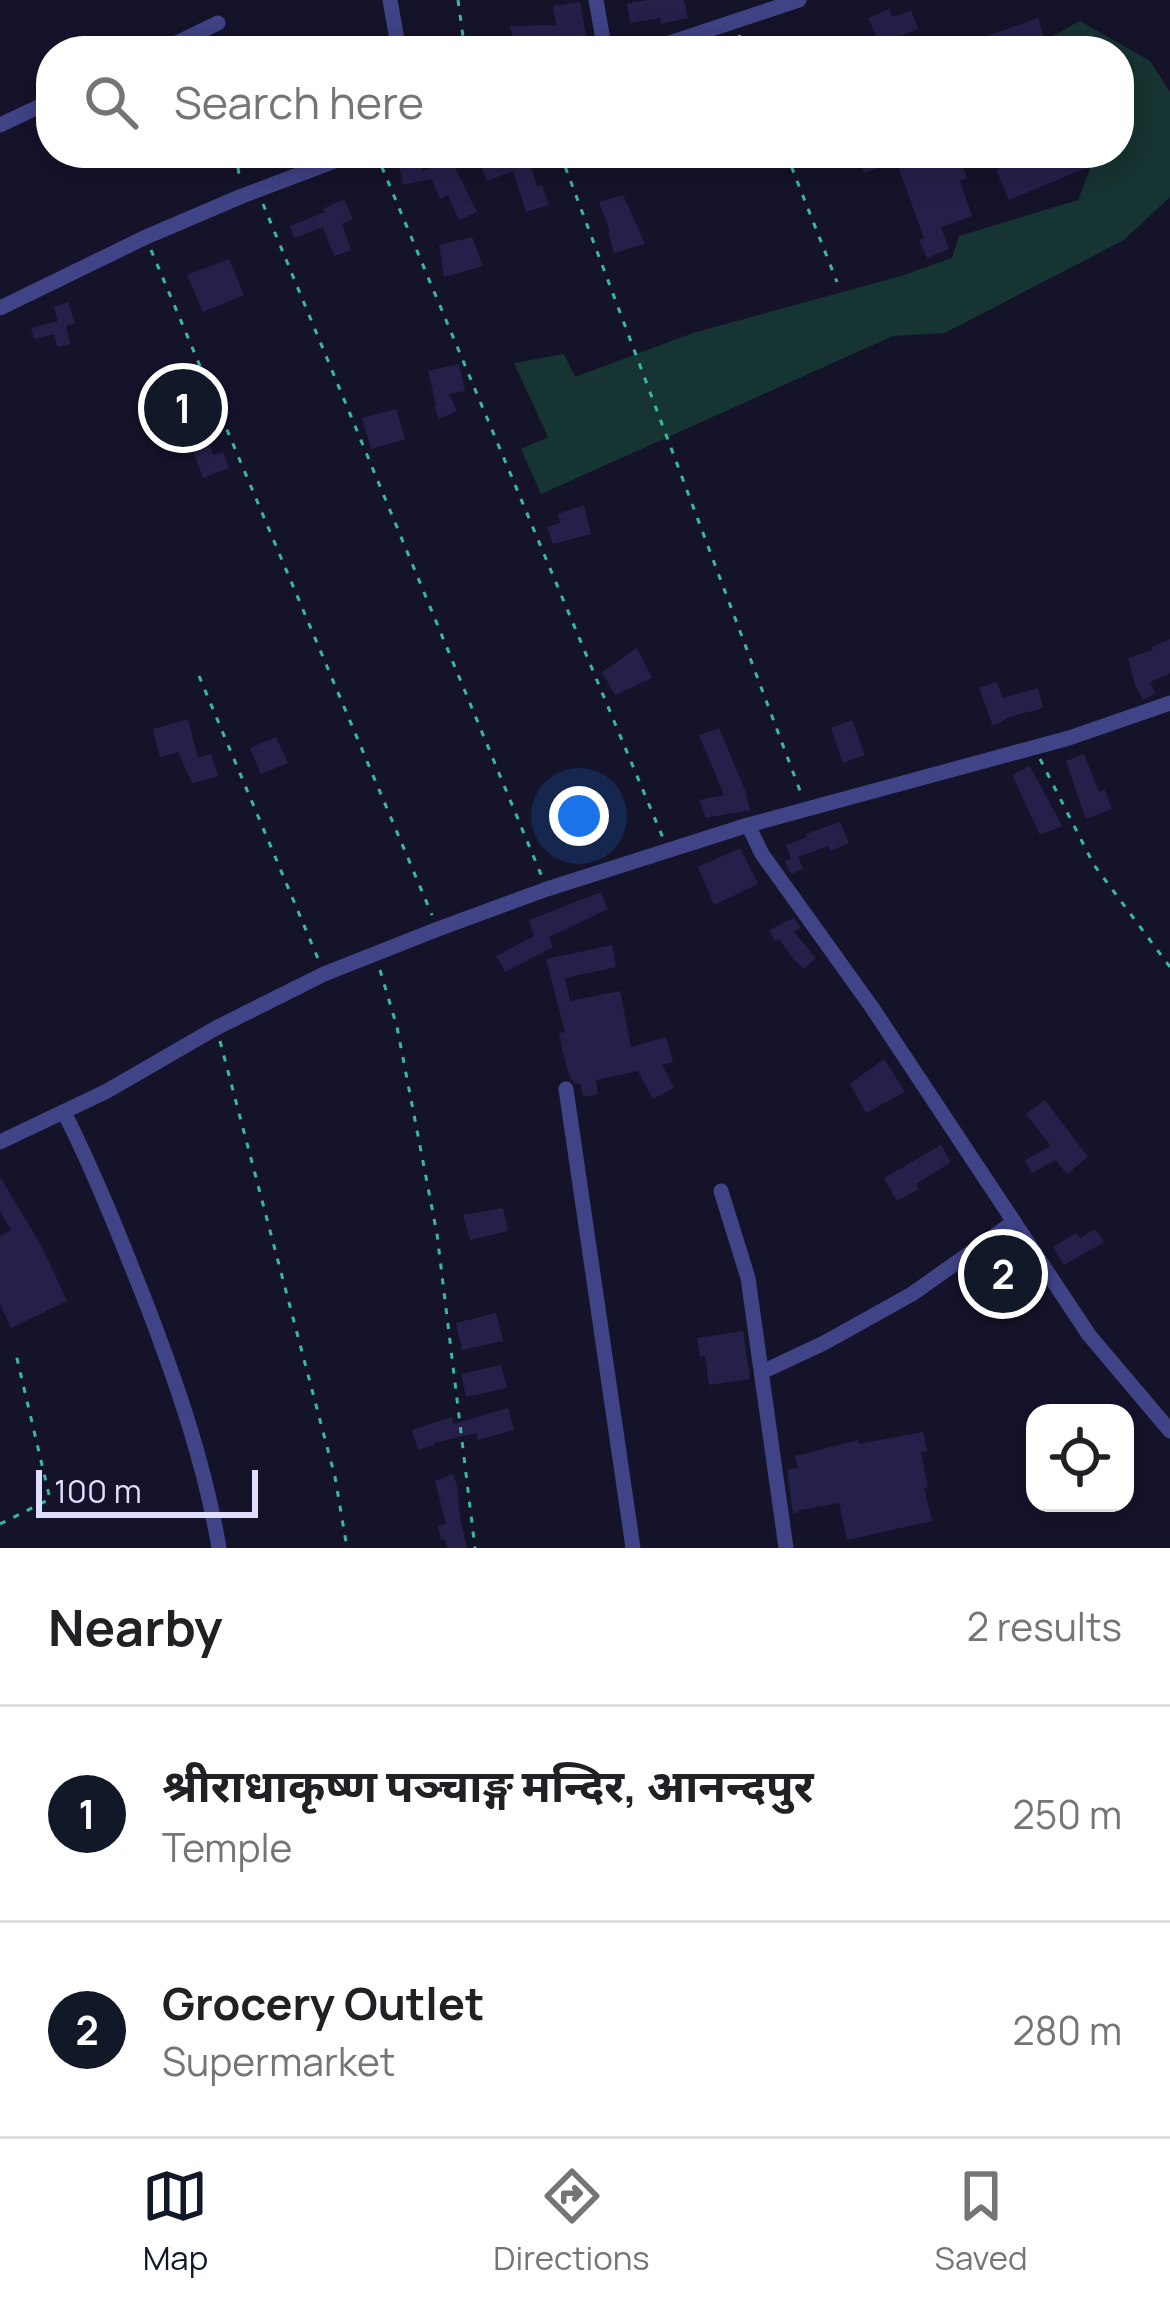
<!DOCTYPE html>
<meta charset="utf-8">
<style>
body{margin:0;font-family:Manrope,"Noto Sans Devanagari",sans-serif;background:#f6f6f6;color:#202124}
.controls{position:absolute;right:36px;bottom:36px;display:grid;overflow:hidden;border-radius:24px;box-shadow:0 6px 30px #0003}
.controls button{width:108px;height:108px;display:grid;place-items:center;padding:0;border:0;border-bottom:3px solid #e0e0e0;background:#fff;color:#202124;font:60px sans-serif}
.scale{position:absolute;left:36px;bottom:30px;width:222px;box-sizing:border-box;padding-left:12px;border:6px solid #dfdefd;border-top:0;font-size:33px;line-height:42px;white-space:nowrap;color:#dfdefd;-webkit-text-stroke:9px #15132a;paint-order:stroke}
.you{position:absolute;left:579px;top:816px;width:42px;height:42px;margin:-30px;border:9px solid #fff;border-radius:50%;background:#1a73e8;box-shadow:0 0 0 18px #1a73e833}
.badge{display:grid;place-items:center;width:78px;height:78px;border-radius:50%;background:#111827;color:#fff;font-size:39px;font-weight:700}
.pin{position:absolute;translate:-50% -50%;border:6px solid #fff;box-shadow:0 3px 12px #0006}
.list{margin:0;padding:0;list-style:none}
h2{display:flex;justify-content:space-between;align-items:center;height:156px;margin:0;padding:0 48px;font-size:51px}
h2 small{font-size:39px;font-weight:400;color:#757577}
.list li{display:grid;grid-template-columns:78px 1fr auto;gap:36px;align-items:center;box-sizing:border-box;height:216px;padding:0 48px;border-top:3px solid #e0e0e0}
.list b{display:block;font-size:45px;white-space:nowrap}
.list p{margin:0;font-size:39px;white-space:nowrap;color:#757577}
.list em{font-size:39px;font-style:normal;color:#757577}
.icon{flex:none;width:66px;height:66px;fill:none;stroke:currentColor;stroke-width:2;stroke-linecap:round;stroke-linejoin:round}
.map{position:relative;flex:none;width:1170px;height:1548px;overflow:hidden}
.search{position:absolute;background:#fff;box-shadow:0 6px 30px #0003;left:36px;right:36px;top:36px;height:132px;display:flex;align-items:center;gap:30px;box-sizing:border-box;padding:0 42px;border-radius:48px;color:#757577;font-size:45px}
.sheet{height:588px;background:#fff}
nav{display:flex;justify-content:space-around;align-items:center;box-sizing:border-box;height:168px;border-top:3px solid #e0e0e0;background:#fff;font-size:33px;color:#757577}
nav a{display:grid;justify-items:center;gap:6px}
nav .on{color:#111827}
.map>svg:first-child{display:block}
</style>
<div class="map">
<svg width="1170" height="1548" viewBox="0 0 1170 1548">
<rect width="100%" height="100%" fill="#15132a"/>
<!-- green -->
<polygon fill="#163431" points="1080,21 1150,61 1170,92 1170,197 1124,240 945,333 893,336 541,494 521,449 548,437 514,363 564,354 575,377 693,333 901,276 952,258 959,236 1078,200 1091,166 1087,153 1119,153 1119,51 1059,51 1054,35"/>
<!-- building -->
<g fill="#25204a">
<polygon points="648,0 684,0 688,18 661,24 660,18 630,23 627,4"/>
<polygon points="580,2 589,51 558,51 555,40 515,46 510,26 556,25 553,6"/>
<polygon points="889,9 892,17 911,11 918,29 880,44 868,18"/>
<polygon points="1038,18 1048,51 950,51 950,49"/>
<polygon points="476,153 527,153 537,186 542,185 549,205 526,212 513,171 487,181"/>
<polygon points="857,153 958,153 967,178 960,181 972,216 941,227 949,249 927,258 919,240 924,238 896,161 864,173"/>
<polygon points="1035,153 1086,153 1091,166 1009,200 996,170"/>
<polygon points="451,159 477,212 459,220 448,195 440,199 432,179 403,185 399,164 421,160 423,171"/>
<polygon points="623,195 645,244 614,253 608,232 610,232 599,202"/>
<polygon points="344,199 353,219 342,224 351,250 334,256 323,227 294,238 290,226 325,212 323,209"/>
<polygon points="472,237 483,266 444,277 439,245"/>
<polygon points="229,259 244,295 203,312 187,275"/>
<polygon points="68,302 75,323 66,326 70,344 57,347 54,334 34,339 31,328 58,321 54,307"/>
<polygon points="459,364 465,391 449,394 457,411 439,419 434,406 436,405 428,371"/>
<polygon points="191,406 196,423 203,421 213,455 223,452 229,468 203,478 191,446 188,447 177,410"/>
<polygon points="396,409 405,439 371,449 362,418"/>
<polygon points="584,505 591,534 553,544 547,527 560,523 558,514"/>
<polygon points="1170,639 1170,673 1150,682 1155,693 1143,700 1135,685 1128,658 1153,650 1152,647"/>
<polygon points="637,648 652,678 615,695 602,672"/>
<polygon points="997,682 1003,698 1038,688 1043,708 1010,717 993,726 979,688"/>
<polygon points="188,719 198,758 211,754 218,776 192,783 178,752 160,757 153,729"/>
<polygon points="852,720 865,755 843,763 831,728"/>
<polygon points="719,728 745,790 750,810 706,818 699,800 724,795 699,735"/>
<polygon points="276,737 288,763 261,774 250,748"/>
<polygon points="1084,754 1099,792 1105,790 1112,809 1086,819 1066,761"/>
<polygon points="1030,766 1062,826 1040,835 1012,775"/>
<polygon points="840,822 849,843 830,851 828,846 798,857 803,869 791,874 785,861 791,859 786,845 807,837 806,834"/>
<polygon points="740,848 758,884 714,905 698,867"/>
<polygon points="601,892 608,909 549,937 553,947 505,972 496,956 534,936 529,920"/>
<polygon points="793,918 801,928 794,932 816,958 804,969 793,959 779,939 775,941 769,930"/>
<polygon points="612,945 616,967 565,978 570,1001 620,991 631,1047 666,1037 673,1062 662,1065 674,1088 653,1099 638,1071 596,1080 598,1094 583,1097 580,1083 577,1084 570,1078 563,1053 559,1033 565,1032 546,959"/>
<polygon points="884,1059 905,1092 866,1113 850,1084"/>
<polygon points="1045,1100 1088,1157 1067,1174 1055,1160 1032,1173 1025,1160 1051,1146 1026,1114"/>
<polygon points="941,1145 951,1162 916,1184 919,1189 897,1201 884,1178"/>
<polygon points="0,1177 42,1247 67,1301 11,1328 0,1304 0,1236 11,1230 0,1211"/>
<polygon points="503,1208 508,1231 470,1240 463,1215"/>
<polygon points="1095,1229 1104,1242 1064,1265 1053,1247 1076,1233 1080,1238"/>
<polygon points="1017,1252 1029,1269 990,1295 978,1279"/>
<polygon points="496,1313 503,1341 462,1350 456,1323"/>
<polygon points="743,1331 750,1379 709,1385 705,1356 700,1357 697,1338"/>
<polygon points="501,1365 507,1388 466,1397 461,1374"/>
<polygon points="508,1408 514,1430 478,1440 476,1433 434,1443 434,1445 418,1450 412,1430 452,1417 453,1424"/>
<polygon points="923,1432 927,1451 921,1452 928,1487 924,1488 932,1521 847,1540 839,1503 801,1510 793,1514 787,1470 798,1468 795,1456 858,1440 859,1444"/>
<polygon points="453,1474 457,1486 460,1517 467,1548 447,1548 445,1539 441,1540 438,1526 446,1524 435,1481"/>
</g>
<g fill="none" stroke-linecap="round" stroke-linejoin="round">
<!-- path -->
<g stroke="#38b7a6" stroke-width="3" stroke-dasharray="6 9" stroke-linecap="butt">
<polyline points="458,0 465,51"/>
<polyline points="739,35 745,51"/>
<polyline points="236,153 240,182"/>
<polyline points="376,153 663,838"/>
<polyline points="560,153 802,796"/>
<polyline points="786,153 837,282"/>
<polyline points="263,204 542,877"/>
<polyline points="151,250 432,915"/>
<polyline points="199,676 319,961"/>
<polyline points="1040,759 1094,865 1170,967"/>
<polyline points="380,970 397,1027 437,1234 475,1548"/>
<polyline points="220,1041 335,1477 347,1548"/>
<polyline points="0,1524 50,1499 15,1350"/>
</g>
<!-- minor -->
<g stroke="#404386" stroke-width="15">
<polyline points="390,0 399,51"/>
<polyline points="596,0 605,51"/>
<polyline points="160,51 218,23"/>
<polyline points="645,51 799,0"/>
<polyline points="0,125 51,101"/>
<polyline points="0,308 146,237 242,196 356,153"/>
<polyline points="748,825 762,854 871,1006 1089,1335 1170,1431"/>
<polyline points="566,1089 633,1548"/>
<path d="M 64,1112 C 96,1176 122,1242 148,1308 C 178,1387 205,1465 219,1548"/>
<polyline points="0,1142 107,1091 216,1028 324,974 438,929 547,889 748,825 1069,738 1170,703"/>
<polyline points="721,1191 748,1278 786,1548"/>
<polyline points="762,1372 824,1343 912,1294 1014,1222"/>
</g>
</g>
</svg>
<div class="controls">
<button><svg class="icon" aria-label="locate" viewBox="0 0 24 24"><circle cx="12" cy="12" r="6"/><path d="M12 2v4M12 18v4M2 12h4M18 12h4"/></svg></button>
</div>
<div class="scale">100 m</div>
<div class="you"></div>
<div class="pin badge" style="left:183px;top:408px">1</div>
<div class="pin badge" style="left:1003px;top:1274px">2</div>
<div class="search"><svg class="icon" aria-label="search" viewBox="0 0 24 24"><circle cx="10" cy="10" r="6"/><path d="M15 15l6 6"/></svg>Search here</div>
</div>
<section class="sheet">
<h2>Nearby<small>2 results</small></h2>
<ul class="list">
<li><span class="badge">1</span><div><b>श्रीराधाकृष्ण पञ्चाङ्ग मन्दिर, आनन्दपुर</b><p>Temple</p></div><em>250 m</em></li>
<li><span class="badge">2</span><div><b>Grocery Outlet</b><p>Supermarket</p></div><em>280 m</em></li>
</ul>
</section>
<nav>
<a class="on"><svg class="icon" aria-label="map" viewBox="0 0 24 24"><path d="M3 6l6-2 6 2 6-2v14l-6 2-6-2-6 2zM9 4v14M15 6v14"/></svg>Map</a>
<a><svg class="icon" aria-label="directions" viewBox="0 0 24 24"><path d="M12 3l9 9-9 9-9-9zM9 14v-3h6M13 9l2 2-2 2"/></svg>Directions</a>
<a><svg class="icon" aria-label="saved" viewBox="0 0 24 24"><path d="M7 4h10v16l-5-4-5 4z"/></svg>Saved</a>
</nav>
